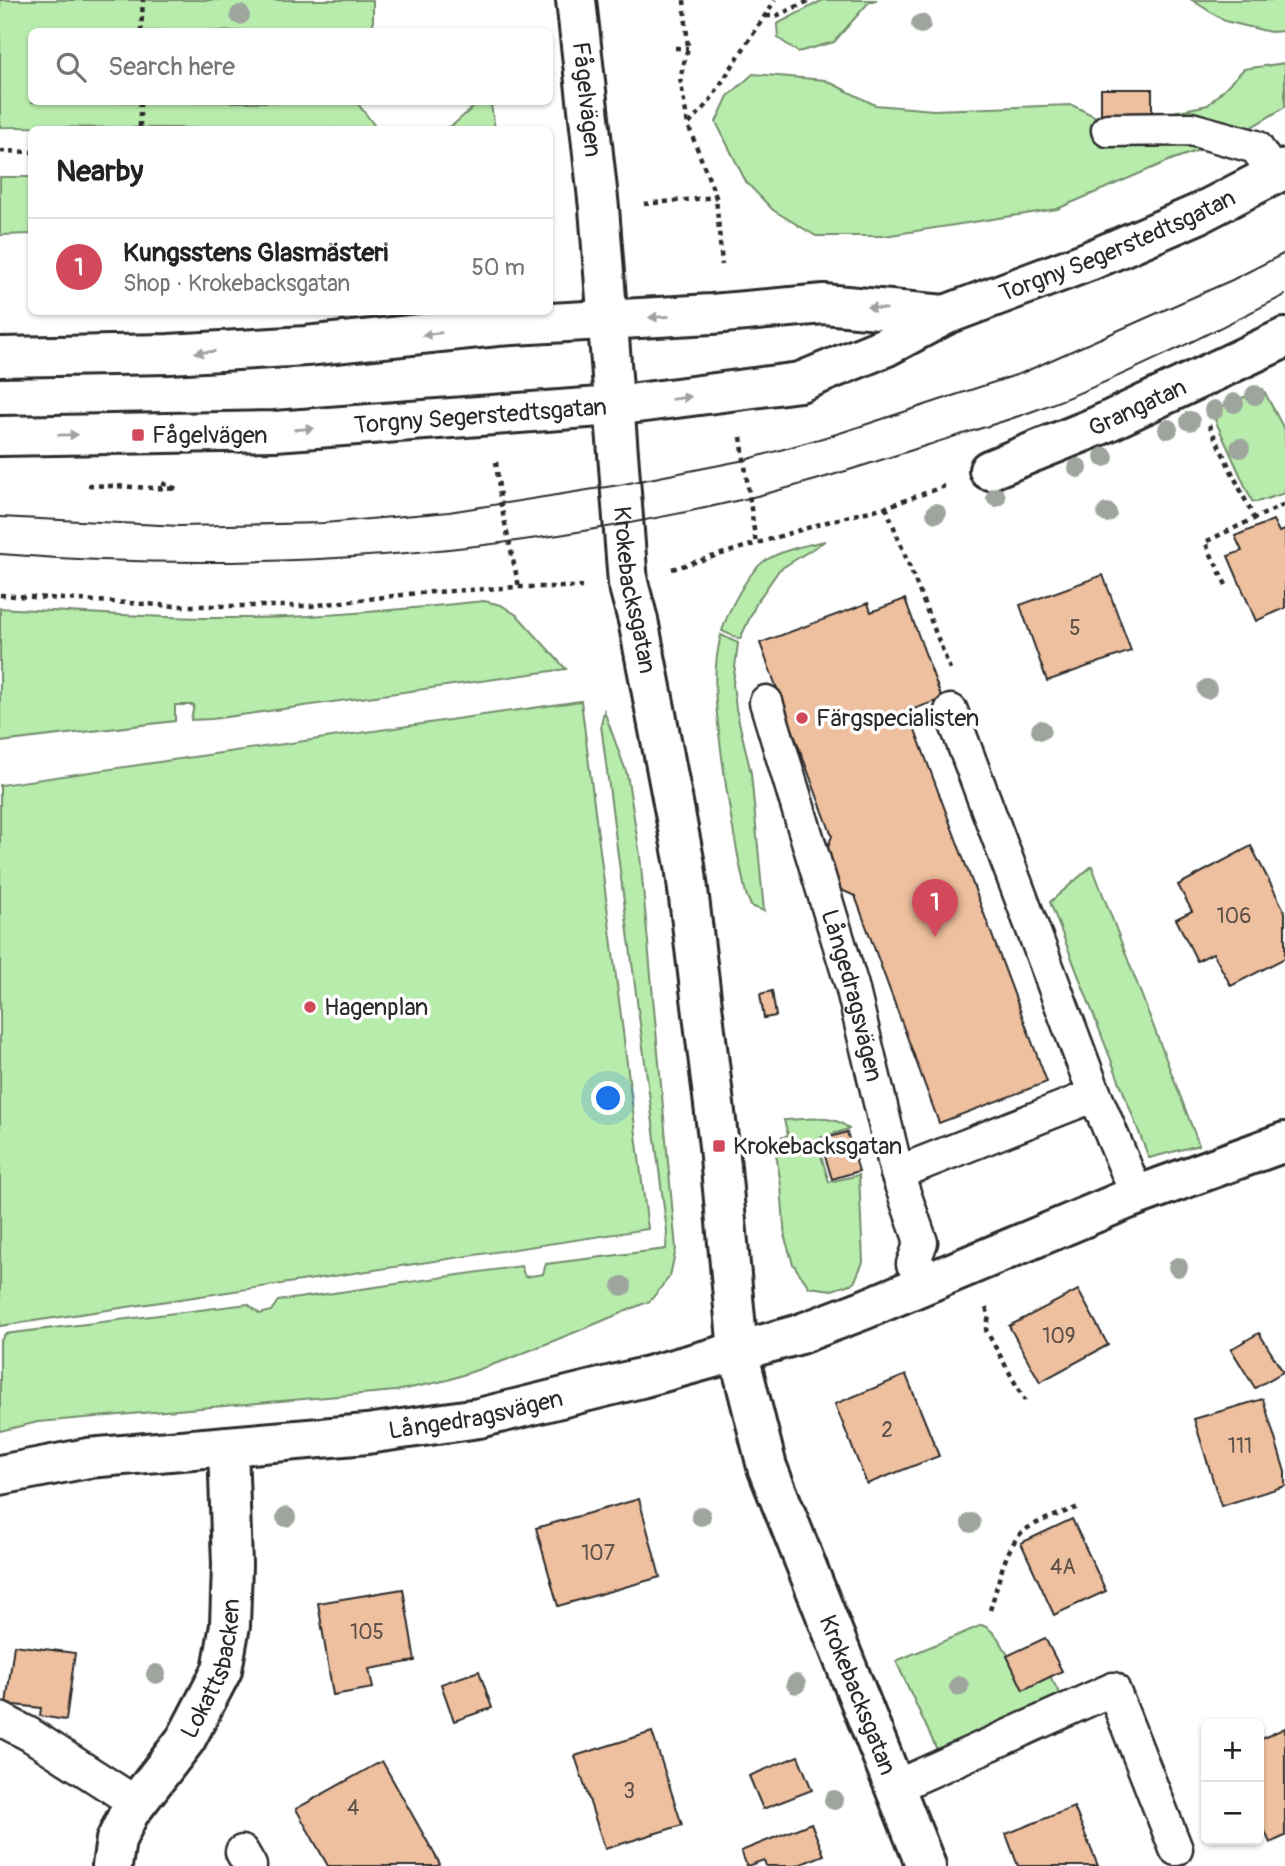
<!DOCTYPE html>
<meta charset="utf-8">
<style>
body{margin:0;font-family:Pangolin,sans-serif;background:#f6f6f6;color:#222}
.controls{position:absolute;right:21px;bottom:21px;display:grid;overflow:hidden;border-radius:10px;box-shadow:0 2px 5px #0004}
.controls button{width:63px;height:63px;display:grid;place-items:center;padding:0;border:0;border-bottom:2px solid #e0e0e0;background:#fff;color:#222;font:35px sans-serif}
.you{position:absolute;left:609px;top:1099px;width:24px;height:24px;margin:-18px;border:5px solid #fff;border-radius:50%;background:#1a73e8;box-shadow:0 0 0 10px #1a73e833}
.badge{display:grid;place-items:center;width:46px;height:46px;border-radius:50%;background:#d1495b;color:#fff;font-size:23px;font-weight:700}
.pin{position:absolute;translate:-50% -58px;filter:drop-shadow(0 2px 4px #0008)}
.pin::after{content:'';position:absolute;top:37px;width:24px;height:21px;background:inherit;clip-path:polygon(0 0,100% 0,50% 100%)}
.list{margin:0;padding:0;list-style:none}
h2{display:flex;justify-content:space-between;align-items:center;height:91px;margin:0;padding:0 28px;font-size:30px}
h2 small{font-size:23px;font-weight:400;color:#767676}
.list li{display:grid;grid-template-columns:46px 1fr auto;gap:21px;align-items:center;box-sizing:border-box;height:98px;padding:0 28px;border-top:2px solid #e0e0e0}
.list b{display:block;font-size:26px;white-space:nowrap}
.list p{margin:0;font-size:23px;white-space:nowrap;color:#767676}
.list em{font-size:23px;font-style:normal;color:#767676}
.icon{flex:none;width:38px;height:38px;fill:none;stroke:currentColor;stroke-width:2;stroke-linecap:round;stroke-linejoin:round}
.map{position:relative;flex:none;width:1285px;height:1866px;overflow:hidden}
.search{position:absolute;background:#fff;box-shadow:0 2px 5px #0004;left:28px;top:28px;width:525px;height:77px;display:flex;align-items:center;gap:18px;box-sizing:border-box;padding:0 24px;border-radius:10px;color:#767676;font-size:26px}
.panel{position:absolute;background:#fff;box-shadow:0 2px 5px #0004;left:28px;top:126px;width:525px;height:189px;border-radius:10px}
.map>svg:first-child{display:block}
</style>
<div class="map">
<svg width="1285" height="1866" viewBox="0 0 1285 1866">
<rect width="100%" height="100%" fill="#fff"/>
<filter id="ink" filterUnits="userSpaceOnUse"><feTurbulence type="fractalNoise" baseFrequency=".0143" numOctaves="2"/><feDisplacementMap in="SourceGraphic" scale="14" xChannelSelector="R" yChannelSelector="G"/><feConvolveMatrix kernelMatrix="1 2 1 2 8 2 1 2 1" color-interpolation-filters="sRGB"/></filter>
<g filter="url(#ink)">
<!-- green -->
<g fill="#b8ecad" stroke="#728c6c" stroke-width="2">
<polygon points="0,0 373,0 373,31 32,32 32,102 360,102 359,105 377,129 0,127"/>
<polygon points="823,0 877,0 868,3 834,42 798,52 778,38 777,24"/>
<polygon points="1192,0 1285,0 1285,31 1270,32 1225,21"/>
<polygon points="1285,63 1285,107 1233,138 1171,160 1057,209 884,236 816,236 773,210 746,182 716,122 728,96 753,74 825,80 875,105 933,110 1072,105 1102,120 1154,116 1208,105 1244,69"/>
<polygon points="479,102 491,105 495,129 445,129 453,125"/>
<polygon points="0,177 31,177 31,234 0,235"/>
<polygon points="1263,389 1285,431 1285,493 1257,502 1252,501 1211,411"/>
<path d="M 825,541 L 779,570 L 757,602 L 740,639 L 722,631 C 728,611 748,571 766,560 C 783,550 806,545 825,541 Z"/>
<path d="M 484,601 L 501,605 L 518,616 L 566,669 L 212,719 L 191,720 L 194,705 L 175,705 L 175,721 L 0,742 L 0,608 C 103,614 206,622 309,616 C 368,613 426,607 484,601 Z"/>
<path d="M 721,635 L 738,643 L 733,684 L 736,709 L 751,773 L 764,911 L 751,906 L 746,894 C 735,845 727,798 721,749 C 716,710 711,674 721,635 Z"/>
<polygon points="581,701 648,1229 0,1326 0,785"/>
<polygon points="604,711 627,774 640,855 676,1249 670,1276 650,1301 588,1327 506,1360 448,1380 396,1391 38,1422 0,1431 0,1342 5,1334 248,1304 260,1314 271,1311 278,1301 521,1266 525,1277 543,1274 546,1264 666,1249 667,1231 601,725"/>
<polygon points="1092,866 1199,1145 1149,1158 1050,902"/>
<path d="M 784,1120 C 803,1120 835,1113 849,1129 L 816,1139 L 829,1182 L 859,1175 L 863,1262 L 854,1283 L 832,1290 L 809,1287 L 793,1264 L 785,1238 L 781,1185 L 774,1141 L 788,1135 Z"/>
<path d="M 982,1625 C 1003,1633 1013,1669 1023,1689 L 1050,1676 L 1060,1694 L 937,1750 L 896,1661 Z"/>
</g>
<!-- building -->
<g fill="#efc09f" stroke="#2b2b2b" stroke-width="2">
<rect x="1101" y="89" width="51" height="26"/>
<polygon points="1273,520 1279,532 1285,530 1285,608 1256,621 1228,556 1242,551 1235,536"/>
<polygon points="1103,575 1131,651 1047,681 1020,605"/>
<polygon points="905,599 942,699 908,711 1047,1082 939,1123 855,896 839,889 825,854 832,836 760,643 868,603 871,612"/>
<polygon points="1251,846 1285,912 1285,958 1231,986 1213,953 1197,961 1176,919 1192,911 1178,885"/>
<polygon points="772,991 776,1016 764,1018 760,994"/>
<polygon points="847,1132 859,1171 832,1179 820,1140"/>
<polygon points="1078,1290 1108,1345 1040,1382 1009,1326"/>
<polygon points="1259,1333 1283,1372 1255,1388 1231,1349"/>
<polygon points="906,1375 939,1456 867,1484 835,1404"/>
<polygon points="1263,1399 1285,1472 1285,1486 1221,1506 1194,1419"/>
<polygon points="639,1499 660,1577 558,1606 536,1528"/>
<polygon points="1072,1519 1106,1591 1054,1615 1021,1543"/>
<polygon points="403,1589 415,1661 369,1669 373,1688 333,1695 318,1603"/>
<polygon points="1045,1638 1062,1671 1023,1690 1007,1656"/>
<polygon points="14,1645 75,1653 66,1720 40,1716 41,1708 6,1704"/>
<polygon points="479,1671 492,1708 454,1721 441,1684"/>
<polygon points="1285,1728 1285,1836 1270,1843 1259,1818 1259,1740"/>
<polygon points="652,1732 682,1825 605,1849 575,1756"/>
<polygon points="798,1756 812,1790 763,1809 749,1776"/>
<polygon points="382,1761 440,1864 437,1866 328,1866 296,1809"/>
<polygon points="1074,1807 1098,1866 1018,1866 1006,1834"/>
<polygon points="811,1823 824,1855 796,1866 766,1866 764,1860 747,1866 741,1851"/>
</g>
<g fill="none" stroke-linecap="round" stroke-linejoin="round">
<!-- service casing -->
<g stroke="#2b2b2b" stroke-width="37">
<g id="service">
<polyline points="1108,130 1191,129 1256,147 1274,174"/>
<path id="s1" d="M 766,702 L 852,986 L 897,1173 L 921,1242 L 913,1264 L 934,1279"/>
<polyline points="951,711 1095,1095 1137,1195"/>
<polyline points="897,1173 1095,1095"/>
<polyline points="0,1719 29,1734 136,1803"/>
<polyline points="895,1787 1113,1689 1176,1849"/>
<polyline points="242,1852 250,1866"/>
</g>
</g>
<!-- minor casing -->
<g stroke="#2b2b2b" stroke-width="44">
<g id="minor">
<path id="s2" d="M 989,470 L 1098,426 L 1285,338"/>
<path id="s3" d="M 0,1475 L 88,1458 L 367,1434 L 479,1418 L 641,1378 L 797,1335 L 863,1310 L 1128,1199 L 1285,1142"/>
<path id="s4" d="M 112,1866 L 116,1840 L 129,1813 L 186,1739 L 222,1670 L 230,1625 L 232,1565 L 228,1446"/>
</g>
</g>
<!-- tertiary casing -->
<g stroke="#2b2b2b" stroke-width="44">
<g id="tertiary">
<path id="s5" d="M 576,0 L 599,208 L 628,583 L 638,620 L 685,865 L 719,1146 L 738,1351 L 767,1467 L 926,1866"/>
<polyline points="0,357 169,354 306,346 497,326 712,314 824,304 945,315"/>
<path id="s6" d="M 0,436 L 275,431 L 614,406 L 800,382 L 885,347 L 945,315 L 1089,261 L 1198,214 L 1285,169"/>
</g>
</g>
<!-- path -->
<g stroke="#2b2b2b" stroke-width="4.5" stroke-dasharray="5 5" stroke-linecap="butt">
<polyline points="684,0 688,48 680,78 688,125 716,197 722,265"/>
<polyline points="766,16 776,16 811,0"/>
<polyline points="141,32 143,0"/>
<polyline points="675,48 688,48"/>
<polyline points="140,102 140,130"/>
<polyline points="689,124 709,102 775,0"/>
<polyline points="0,151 32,152"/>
<polyline points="644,204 716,197"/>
<polyline points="1209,425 1254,518"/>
<polyline points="741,437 756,544"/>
<polyline points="496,462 501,505 519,587"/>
<polyline points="88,485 177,489 162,483"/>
<polyline points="886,507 950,669"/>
<polyline points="672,569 830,521 886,507 945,486"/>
<polyline points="1226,585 1205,542 1285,504"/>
<polyline points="0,595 176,606 310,606 418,593 519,587 582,587"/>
<polyline points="986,1308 989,1316 986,1330 1025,1401"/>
<path d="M 990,1610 C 997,1589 1005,1544 1025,1530 C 1039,1520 1064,1513 1081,1506"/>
</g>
<!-- service -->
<use href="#service" stroke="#fff" stroke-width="32"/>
<!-- minor -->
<use href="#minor" stroke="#fff" stroke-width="38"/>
<!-- tertiary -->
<use href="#tertiary" stroke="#fff" stroke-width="38"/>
<!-- tram -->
<g stroke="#2b2b2b" stroke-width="2">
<polyline points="0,517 180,526 324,523 449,512 619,485 745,460 840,433 1022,373 1232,280 1285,253"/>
<path d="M 0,554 C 251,574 505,556 749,498 C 810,483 869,464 928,445 C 964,433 1001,423 1036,410 C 1122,378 1204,336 1285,295"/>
</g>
</g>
<!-- trees -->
<g fill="#9ea59d">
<circle cx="240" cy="15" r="10"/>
<circle cx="921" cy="24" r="10"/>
<circle cx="1255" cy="395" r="10"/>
<circle cx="1234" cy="403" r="10"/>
<circle cx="1214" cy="410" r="10"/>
<circle cx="1190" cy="421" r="10"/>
<circle cx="1168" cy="429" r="10"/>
<circle cx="1240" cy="448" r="10"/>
<circle cx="1104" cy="457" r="10"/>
<circle cx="1078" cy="468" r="10"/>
<circle cx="996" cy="497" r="10"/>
<circle cx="936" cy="513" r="10"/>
<circle cx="1107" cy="513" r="10"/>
<circle cx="1207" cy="689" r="10"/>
<circle cx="1041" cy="730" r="10"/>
<circle cx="1178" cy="1267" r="10"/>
<circle cx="622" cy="1286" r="10"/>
<circle cx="701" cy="1516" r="10"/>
<circle cx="286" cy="1517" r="10"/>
<circle cx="971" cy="1523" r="10"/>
<circle cx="156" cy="1674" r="10"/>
<circle cx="796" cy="1684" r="10"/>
<circle cx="959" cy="1686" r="10"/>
<circle cx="834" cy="1800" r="10"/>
</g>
<!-- one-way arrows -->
<defs><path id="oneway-solid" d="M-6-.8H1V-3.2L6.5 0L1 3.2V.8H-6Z" transform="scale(1.75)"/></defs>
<g fill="#a0a0a0">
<use href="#oneway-solid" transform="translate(877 308) rotate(-174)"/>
<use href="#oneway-solid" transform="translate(659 317) rotate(177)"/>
<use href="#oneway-solid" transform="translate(432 334) rotate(173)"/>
<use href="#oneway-solid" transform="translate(205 352) rotate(177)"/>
<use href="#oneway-solid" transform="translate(681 398) rotate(-7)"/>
<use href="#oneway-solid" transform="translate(304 429) rotate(-4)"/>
<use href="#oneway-solid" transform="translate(68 435) rotate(-1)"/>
</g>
</g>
<!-- markers -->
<g fill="#d1495b" stroke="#fff" stroke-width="2.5">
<rect x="131" y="428" width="14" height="14" rx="3.5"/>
<circle cx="802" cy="718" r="7"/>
<circle cx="310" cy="1007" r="7"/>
<rect x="712" y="1139" width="14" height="14" rx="3.5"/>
</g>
<g text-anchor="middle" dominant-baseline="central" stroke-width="7" stroke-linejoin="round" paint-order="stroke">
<!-- number labels -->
<g font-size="21" fill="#5c5048">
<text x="1075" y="628">5</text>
<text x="1234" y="916">106</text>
<text x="1059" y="1336">109</text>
<text x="887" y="1430">2</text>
<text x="1240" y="1446">111</text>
<text x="598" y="1553">107</text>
<text x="1063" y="1567">4A</text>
<text x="367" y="1632">105</text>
<text x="629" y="1791">3</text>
<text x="353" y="1808">4</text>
</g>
<!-- street labels -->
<g font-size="24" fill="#2b2b2b" stroke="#fff">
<text stroke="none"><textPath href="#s5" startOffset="100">Fågelvägen</textPath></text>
<text stroke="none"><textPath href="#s6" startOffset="1148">Torgny Segerstedtsgatan</textPath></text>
<text stroke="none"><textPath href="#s2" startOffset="161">Grangatan</textPath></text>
<text stroke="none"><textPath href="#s6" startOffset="481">Torgny Segerstedtsgatan</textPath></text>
<text stroke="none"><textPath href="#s5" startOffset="593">Krokebacksgatan</textPath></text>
<text stroke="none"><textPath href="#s1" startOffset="306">Långedragsvägen</textPath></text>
<text stroke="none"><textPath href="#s3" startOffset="480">Långedragsvägen</textPath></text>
<text stroke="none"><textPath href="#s4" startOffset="226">Lokattsbacken</textPath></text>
<text stroke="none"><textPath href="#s5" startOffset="1727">Krokebacksgatan</textPath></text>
</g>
<!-- poi labels -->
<g font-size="24" fill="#2b2b2b" stroke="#fff" text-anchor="start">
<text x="152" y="435">Fågelvägen</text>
<text x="816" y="718">Färgspecialisten</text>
<text x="324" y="1007">Hagenplan</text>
<text x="733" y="1146">Krokebacksgatan</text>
</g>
</g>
</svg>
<div class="controls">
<button>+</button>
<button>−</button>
</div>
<div class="you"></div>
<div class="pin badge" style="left:935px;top:937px">1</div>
<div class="search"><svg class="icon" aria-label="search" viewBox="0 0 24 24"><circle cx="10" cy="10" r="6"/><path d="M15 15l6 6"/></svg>Search here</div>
<section class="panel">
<h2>Nearby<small></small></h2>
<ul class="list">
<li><span class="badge">1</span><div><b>Kungsstens Glasmästeri</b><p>Shop · Krokebacksgatan</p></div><em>50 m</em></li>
</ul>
</section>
</div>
